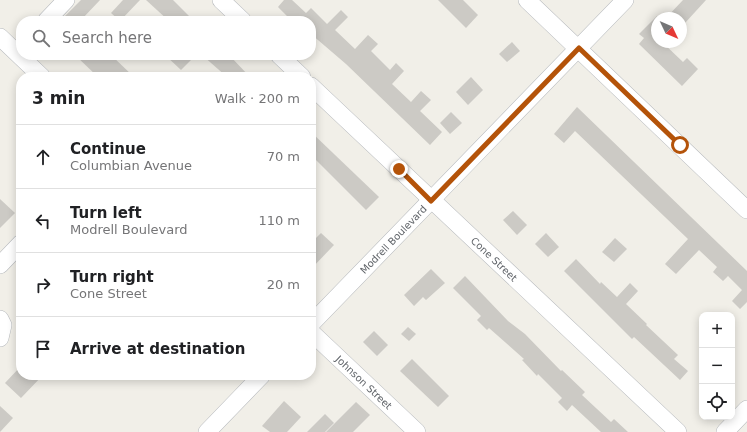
<!DOCTYPE html>
<meta charset="utf-8">
<style>
body{margin:0;font-family:"DejaVu Sans",sans-serif;background:#f6f6f6;color:#202124}
.controls{position:absolute;right:12px;bottom:12px;display:grid;overflow:hidden;border-radius:8px;box-shadow:0 2px 10px #0003}
.controls button{width:36px;height:36px;display:grid;place-items:center;padding:0;border:0;border-bottom:1px solid #e0e0e0;background:#fff;color:#202124;font:20px sans-serif}
.compass{position:absolute;left:651px;top:12px;width:36px;height:36px;border-radius:50%;background:#fff;box-shadow:0 2px 10px #0003;rotate:134deg}
.stop{position:absolute;width:12px;height:12px;margin:-9px;border:3px solid #b45309;border-radius:50%;background:#fff}
.stop.end{background:#b45309;border-color:#fff;box-shadow:0 1px 4px #0008}
.list{margin:0;padding:0;list-style:none}
h2{display:flex;justify-content:space-between;align-items:center;height:52px;margin:0;padding:0 16px;font-size:17px}
h2 small{font-size:13px;font-weight:400;color:#757577}
.list li{display:grid;grid-template-columns:26px 1fr auto;gap:12px;align-items:center;box-sizing:border-box;height:64px;padding:0 16px;border-top:1px solid #e0e0e0}
.list b{display:block;font-size:15px;white-space:nowrap}
.list p{margin:0;font-size:13px;white-space:nowrap;color:#757577}
.list em{font-size:13px;font-style:normal;color:#757577}
.icon{flex:none;width:22px;height:22px;fill:none;stroke:currentColor;stroke-width:2;stroke-linecap:round;stroke-linejoin:round}
.map{position:relative;flex:none;width:747px;height:432px;overflow:hidden}
.search{position:absolute;background:#fff;box-shadow:0 2px 10px #0003;left:16px;top:16px;width:300px;height:44px;display:flex;align-items:center;gap:10px;box-sizing:border-box;padding:0 14px;border-radius:16px;color:#757577;font-size:15px}
.panel{position:absolute;background:#fff;box-shadow:0 2px 10px #0003;left:16px;top:72px;width:300px;height:308px;border-radius:16px}
.map>svg:first-child{display:block}
</style>
<div class="map">
<svg width="747" height="432" viewBox="0 0 747 432">
<rect width="100%" height="100%" fill="#f1efe8"/>
<!-- building -->
<g fill="#cccac5">
<polygon points="81,0 100,0 82,19 84,21 60,21"/>
<polygon points="123,0 140,0 120,21 111,13"/>
<polygon points="146,0 173,0 194,21 169,21"/>
<polygon points="284,0 292,0 306,13 311,8 327,24 341,10 348,17 335,30 355,49 368,35 378,44 371,51 390,70 396,63 404,71 392,84 411,102 421,91 431,100 420,111 442,132 430,145 346,64 311,34 311,21 292,21 278,7"/>
<polygon points="438,0 463,0 478,15 466,28"/>
<polygon points="683,0 706,0 685,23 681,18 666,18"/>
<polygon points="657,16 657,42 662,42 683,62 687,58 698,69 682,86 639,44 644,38 639,34"/>
<polygon points="512,42 520,51 507,62 499,54"/>
<polygon points="75,55 111,55 134,77 98,77"/>
<polygon points="165,55 196,55 181,70"/>
<polygon points="202,55 229,55 250,77 227,77"/>
<polygon points="471,77 483,90 468,105 456,92"/>
<polygon points="577,107 747,271 747,302 740,309 732,301 742,290 728,276 723,281 713,272 717,267 699,250 676,274 665,264 688,239 575,131 564,143 554,134"/>
<polygon points="451,112 462,123 450,134 440,123"/>
<polygon points="311,132 379,197 366,210 311,155"/>
<polygon points="0,199 15,213 0,228"/>
<polygon points="513,211 527,225 517,235 503,220"/>
<polygon points="321,233 334,245 311,269 311,243"/>
<polygon points="546,233 559,247 548,257 535,244"/>
<polygon points="615,238 627,249 614,262 602,252"/>
<polygon points="576,259 600,284 601,282 617,297 630,283 638,291 626,304 647,324 646,325 678,355 674,359 688,371 680,380 634,337 632,339 564,271"/>
<polygon points="431,269 445,283 426,300 423,297 414,306 404,295"/>
<polygon points="465,276 508,321 525,334 561,371 562,370 585,392 582,395 611,422 614,419 628,432 601,432 572,405 567,411 558,402 562,398 538,374 537,376 522,360 524,359 489,328 487,330 477,320 481,316 453,288"/>
<polygon points="408,327 416,334 409,341 401,334"/>
<polygon points="374,331 388,345 377,356 363,342"/>
<polygon points="412,359 449,396 438,407 400,371"/>
<polygon points="21,366 21,375 43,375 21,398 5,383"/>
<polygon points="284,401 301,417 287,432 270,432 262,426"/>
<polygon points="356,402 370,415 353,432 326,432"/>
<polygon points="0,406 13,418 0,432"/>
<polygon points="325,414 334,423 325,432 307,432"/>
</g>
<g fill="none" stroke-linecap="round" stroke-linejoin="round">
<!-- minor casing -->
<g stroke="#b5b8bc" stroke-width="18">
<g id="minor">
<polyline points="221,0 243,21"/>
<polyline points="527,0 747,210"/>
<polyline points="46,21 66,0"/>
<polyline points="0,37 42,77"/>
<polyline points="279,55 302,77"/>
<path id="s1" d="M 311,86 L 678,432"/>
<polyline points="0,265 21,243"/>
<polyline points="0,319 3,325 0,338"/>
<path id="s2" d="M 311,324 L 625,0"/>
<path id="s3" d="M 311,332 L 417,432"/>
<polyline points="207,432 262,375"/>
<polyline points="725,432 747,409"/>
</g>
</g>
<!-- minor -->
<use href="#minor" stroke="#fff" stroke-width="17"/>
</g>
<g fill="none" stroke-linecap="round" stroke-linejoin="round">
<!-- route -->
<polyline stroke="#b45309" stroke-width="5" points="399,169 431,201 579,48 680,145"/>
</g>
<g text-anchor="middle" dominant-baseline="central" stroke-width="3.5" stroke-linejoin="round" paint-order="stroke">
<!-- street labels -->
<g font-size="10" fill="#5f6368" stroke="#fff">
<text stroke="none"><textPath href="#s2" startOffset="118">Modrell Boulevard</textPath></text>
<text stroke="none"><textPath href="#s1" startOffset="252">Cone Street</textPath></text>
<text stroke="none"><textPath href="#s3" startOffset="73">Johnson Street</textPath></text>
</g>
</g>
</svg>
<div class="controls">
<button>+</button>
<button>−</button>
<button><svg class="icon" aria-label="locate" viewBox="0 0 24 24"><circle cx="12" cy="12" r="6"/><path d="M12 2v4M12 18v4M2 12h4M18 12h4"/></svg></button>
</div>
<svg class="compass" viewBox="-18 -18 36 36"><path d="M0-13l5 13h-10z" fill="#e53935"/><path d="M0 13l5-13h-10z" fill="#757577"/></svg>
<div class="stop" style="left:680px;top:145px"></div>
<div class="stop end" style="left:399px;top:169px"></div>
<div class="search"><svg class="icon" aria-label="search" viewBox="0 0 24 24"><circle cx="10" cy="10" r="6"/><path d="M15 15l6 6"/></svg>Search here</div>
<section class="panel">
<h2>3 min<small>Walk · 200 m</small></h2>
<ul class="list">
<li><svg class="icon" aria-label="ahead" viewBox="0 0 24 24"><path d="M12 20V5M6 11l6-6 6 6"/></svg><div><b>Continue</b><p>Columbian Avenue</p></div><em>70 m</em></li>
<li><svg class="icon" aria-label="left" viewBox="0 0 24 24"><path d="M17 20v-9H6M10 6l-5 5 5 5"/></svg><div><b>Turn left</b><p>Modrell Boulevard</p></div><em>110 m</em></li>
<li><svg class="icon" aria-label="right" viewBox="0 0 24 24"><path d="M7 20v-9h11M14 6l5 5-5 5"/></svg><div><b>Turn right</b><p>Cone Street</p></div><em>20 m</em></li>
<li><svg class="icon" aria-label="arrive" viewBox="0 0 24 24"><path d="M6 21V4h12l-3 4 3 4H6"/></svg><div><b>Arrive at destination</b></div></li>
</ul>
</section>
</div>
